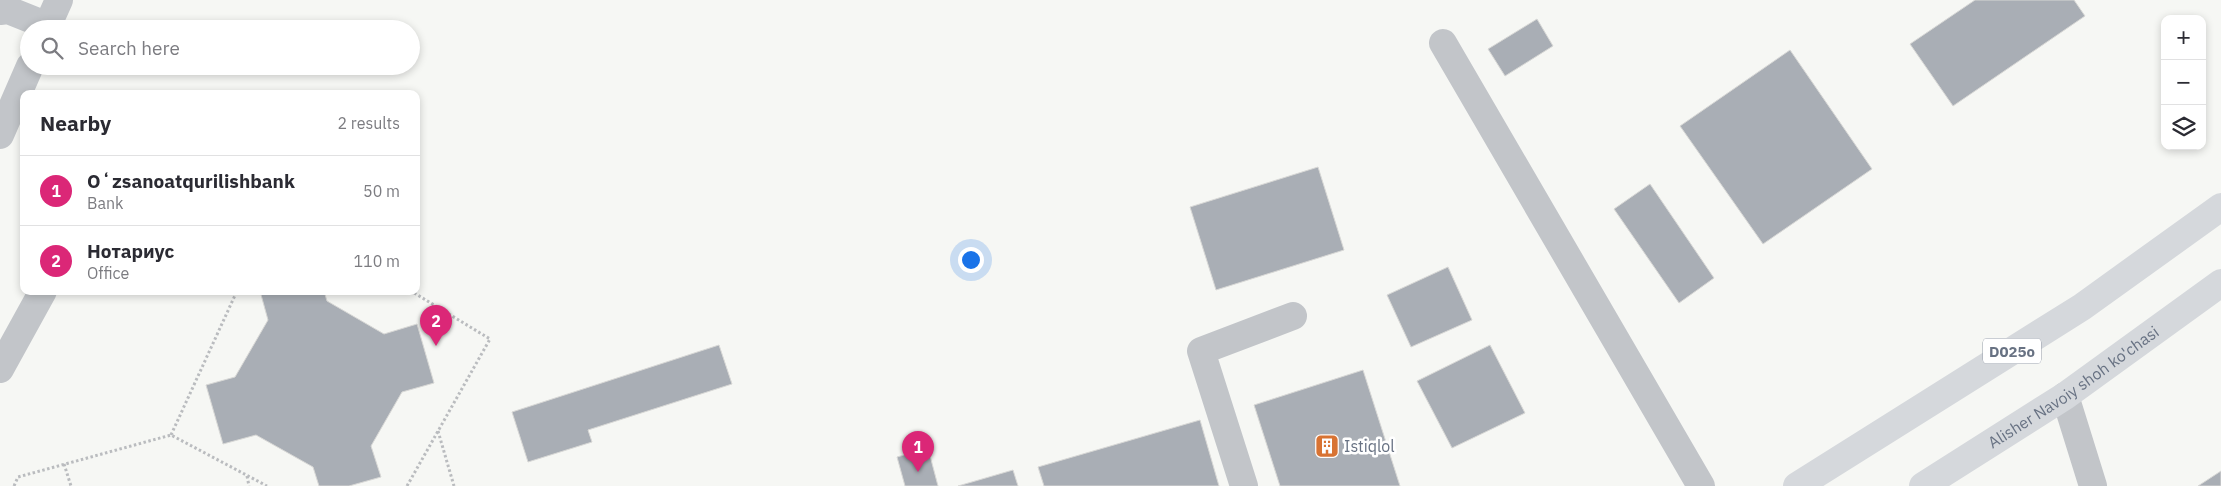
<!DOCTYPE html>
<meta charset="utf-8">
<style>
body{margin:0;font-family:"IBM Plex Sans",sans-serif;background:#f7f7f7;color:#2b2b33}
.controls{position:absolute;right:15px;top:15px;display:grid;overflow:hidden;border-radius:10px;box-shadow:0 2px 8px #0003}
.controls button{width:45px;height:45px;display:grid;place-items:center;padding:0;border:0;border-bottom:1px solid #e1e1e2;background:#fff;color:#2b2b33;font:25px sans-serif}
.you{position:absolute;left:970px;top:259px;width:18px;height:18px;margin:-12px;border:4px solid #fff;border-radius:50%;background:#1a73e8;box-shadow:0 0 0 8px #1a73e833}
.badge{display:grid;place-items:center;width:32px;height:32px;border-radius:50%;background:#db2777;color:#fff;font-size:16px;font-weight:700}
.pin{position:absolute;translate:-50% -41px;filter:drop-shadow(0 1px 2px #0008)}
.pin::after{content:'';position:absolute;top:26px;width:18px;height:15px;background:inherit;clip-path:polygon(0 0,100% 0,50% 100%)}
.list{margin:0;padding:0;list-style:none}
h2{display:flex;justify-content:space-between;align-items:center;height:65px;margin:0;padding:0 20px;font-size:21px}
h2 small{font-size:16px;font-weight:400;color:#7c7c81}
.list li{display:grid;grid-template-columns:32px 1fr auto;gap:15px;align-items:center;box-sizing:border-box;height:70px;padding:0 20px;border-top:1px solid #e1e1e2}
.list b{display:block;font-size:19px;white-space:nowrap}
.list p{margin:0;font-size:16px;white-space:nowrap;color:#7c7c81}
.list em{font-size:16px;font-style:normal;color:#7c7c81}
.icon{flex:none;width:28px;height:28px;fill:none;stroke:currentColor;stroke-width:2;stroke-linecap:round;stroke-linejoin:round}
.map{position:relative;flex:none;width:2221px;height:486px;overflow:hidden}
.search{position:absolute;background:#fff;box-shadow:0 2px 8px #0003;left:20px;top:20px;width:400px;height:55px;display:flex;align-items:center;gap:12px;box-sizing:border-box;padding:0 18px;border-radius:28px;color:#7c7c81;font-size:19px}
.panel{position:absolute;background:#fff;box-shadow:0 2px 8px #0003;left:20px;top:90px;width:400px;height:205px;border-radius:10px}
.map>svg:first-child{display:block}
</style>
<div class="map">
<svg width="2221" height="486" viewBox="0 0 2221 486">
<rect width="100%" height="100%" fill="#f6f7f4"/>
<!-- building -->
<g fill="#a9aeb5" stroke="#d8d8d6">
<polygon points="1975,0 2074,0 2085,16 1953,106 1910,44"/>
<polygon points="1537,19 1553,46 1505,76 1488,49"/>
<polygon points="1790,50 1872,169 1763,244 1680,126"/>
<polygon points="1318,167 1344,250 1216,290 1190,207"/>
<polygon points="1650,184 1714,278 1679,303 1614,209"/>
<polygon points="1448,267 1472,320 1411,347 1387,295"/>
<polygon points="260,291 324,291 327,301 384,334 417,324 434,383 402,392 371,446 381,477 349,486 319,486 313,467 256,435 223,444 206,385 235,377 268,320"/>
<polygon points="719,345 732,384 588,430 592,442 528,462 512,412"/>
<polygon points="1490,345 1525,413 1452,448 1417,381"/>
<polygon points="1363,370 1400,486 1280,486 1254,405"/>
<polygon points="1200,420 1219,486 1044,486 1038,467"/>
<polygon points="928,448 938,486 905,486 897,457"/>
<polygon points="1013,470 1018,486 958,486"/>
<polygon points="2221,471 2221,486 2198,486"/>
</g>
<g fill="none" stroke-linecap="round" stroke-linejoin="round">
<!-- path -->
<g stroke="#babcbf" stroke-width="3" stroke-dasharray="2.5 2.5" stroke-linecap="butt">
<polyline points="438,431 454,486"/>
<polyline points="171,435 237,291"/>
<polyline points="64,464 71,486"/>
<polyline points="247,476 249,486"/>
<polyline points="14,486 18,477 171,435 267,486"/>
<polyline points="407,486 490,339 411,291"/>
</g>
<!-- minor -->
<g stroke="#c2c5c9" stroke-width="28">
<polyline points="0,11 8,10 48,26"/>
<polyline points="46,29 59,0"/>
<polyline points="1443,43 1701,486"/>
<polyline points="0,135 30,66"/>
<polyline points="0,369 43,291"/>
<polyline points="2065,396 2093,486"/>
<polyline points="1244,486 1201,351 1293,316"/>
</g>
<!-- major -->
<g stroke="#d5d8dc" stroke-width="28">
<polyline points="1797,486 2082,307 2221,207"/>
<path id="s1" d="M 1923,486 L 2065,396 L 2221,283"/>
</g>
</g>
<!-- icons -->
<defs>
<g id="building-square" transform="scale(1.25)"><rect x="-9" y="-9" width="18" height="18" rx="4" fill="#d87333" stroke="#fff"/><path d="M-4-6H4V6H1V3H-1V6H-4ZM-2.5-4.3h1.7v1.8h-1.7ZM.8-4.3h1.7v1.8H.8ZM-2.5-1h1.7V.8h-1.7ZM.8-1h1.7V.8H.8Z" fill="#fff"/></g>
</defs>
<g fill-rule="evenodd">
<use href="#building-square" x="1327" y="446"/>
</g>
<g text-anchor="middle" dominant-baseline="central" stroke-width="5" stroke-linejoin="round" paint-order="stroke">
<!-- shield labels -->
<rect fill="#fff" stroke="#959ca8" stroke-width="1" x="1983" y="338.5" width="58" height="25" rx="4"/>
<g font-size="15" font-weight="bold" fill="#687283">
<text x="2012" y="351">D025o</text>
</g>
<!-- street labels -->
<g font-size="16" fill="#687283" stroke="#fff">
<text stroke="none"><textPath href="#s1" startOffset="180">Alisher Navoiy shoh ko'chasi</textPath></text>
</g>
<!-- poi labels -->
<g font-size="16" fill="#687283" stroke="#fff" text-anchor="start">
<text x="1344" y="446">Istiqlol</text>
</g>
</g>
</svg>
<div class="controls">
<button>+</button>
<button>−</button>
<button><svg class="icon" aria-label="layers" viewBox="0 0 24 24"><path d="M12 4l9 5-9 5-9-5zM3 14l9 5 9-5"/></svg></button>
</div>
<div class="you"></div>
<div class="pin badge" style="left:918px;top:472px">1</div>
<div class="pin badge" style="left:436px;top:346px">2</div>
<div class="search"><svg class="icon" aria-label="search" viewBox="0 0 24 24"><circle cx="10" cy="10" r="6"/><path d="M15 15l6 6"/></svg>Search here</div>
<section class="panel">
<h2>Nearby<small>2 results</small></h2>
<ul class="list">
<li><span class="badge">1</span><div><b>Oʻzsanoatqurilishbank</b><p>Bank</p></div><em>50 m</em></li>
<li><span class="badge">2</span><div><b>Нотариус</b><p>Office</p></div><em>110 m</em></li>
</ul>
</section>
</div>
